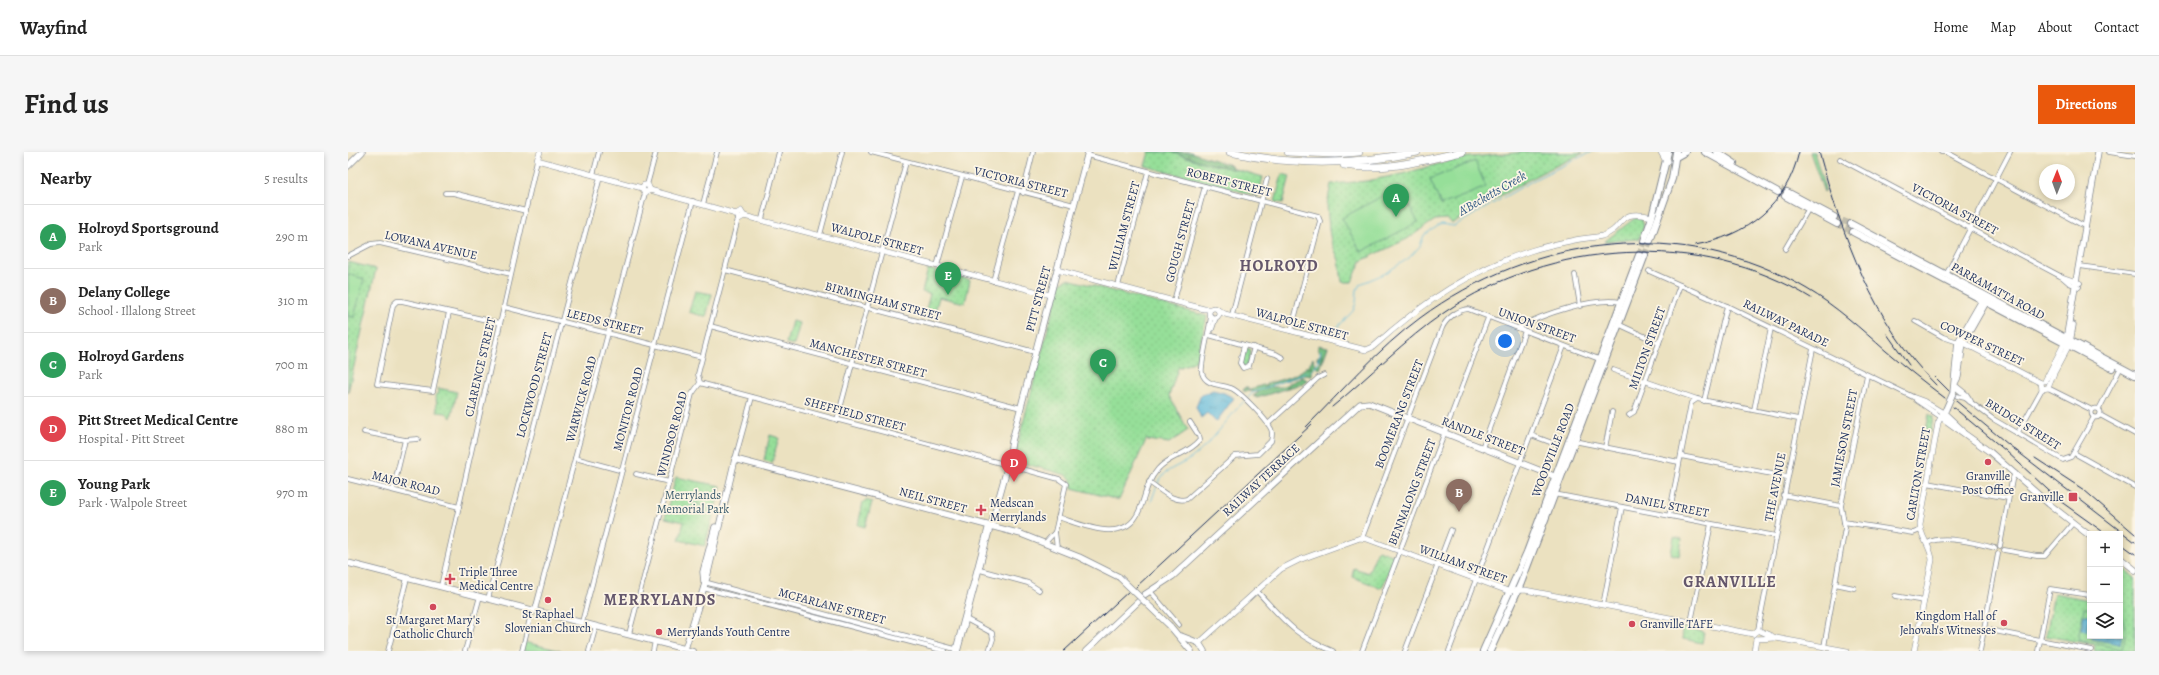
<!DOCTYPE html>
<meta charset="utf-8">
<style>
body{margin:0;font-family:Alegreya,serif;background:#f6f6f6;color:#222}
.controls{position:absolute;right:12px;bottom:12px;display:grid;overflow:hidden;border-radius:0px;box-shadow:0 2px 6px #0003}
.controls button{width:36px;height:36px;display:grid;place-items:center;padding:0;border:0;border-bottom:1px solid #e0e0e0;background:#fff;color:#222;font:20px sans-serif}
.compass{position:absolute;left:1691px;top:12px;width:36px;height:36px;border-radius:50%;background:#fff;box-shadow:0 2px 6px #0003;rotate:1deg}
.you{position:absolute;left:1157px;top:189px;width:14px;height:14px;margin:-10px;border:3px solid #fff;border-radius:50%;background:#1a73e8;box-shadow:0 0 0 6px #1a73e833}
.badge{display:grid;place-items:center;width:26px;height:26px;border-radius:50%;background:#ea580c;color:#fff;font-size:13px;font-weight:700}
.pin{position:absolute;translate:-50% -33px;filter:drop-shadow(0 1px 2px #0008)}
.pin::after{content:'';position:absolute;top:21px;width:14px;height:12px;background:inherit;clip-path:polygon(0 0,100% 0,50% 100%)}
.list{margin:0;padding:0;list-style:none}
h2{display:flex;justify-content:space-between;align-items:center;height:52px;margin:0;padding:0 16px;font-size:17px}
h2 small{font-size:13px;font-weight:400;color:#767676}
.list li{display:grid;grid-template-columns:26px 1fr auto;gap:12px;align-items:center;box-sizing:border-box;height:64px;padding:0 16px;border-top:1px solid #e0e0e0}
.list b{display:block;font-size:15px;white-space:nowrap}
.list p{margin:0;font-size:13px;white-space:nowrap;color:#767676}
.list em{font-size:13px;font-style:normal;color:#767676}
.icon{flex:none;width:22px;height:22px;fill:none;stroke:currentColor;stroke-width:2;stroke-linecap:round;stroke-linejoin:round}
.map{position:relative;flex:none;width:1787px;height:499px;overflow:hidden;border-radius:0px}
header{display:flex;align-items:center;gap:24px;box-sizing:border-box;height:56px;padding:0 20px;background:#fff;border-bottom:1px solid #e0e0e0}
header strong{font-size:19px}
nav{display:flex;gap:22px;margin-inline-start:auto;font-size:14px}
.intro{display:flex;align-items:center;justify-content:space-between;box-sizing:border-box;height:96px;padding:0 24px}
h1{margin:0;font-size:28px}
.button{padding:10px 18px;border-radius:0px;background:#ea580c;color:#fff;font-size:14px;font-weight:700}
main{display:flex;gap:24px;padding:0 24px}
aside{flex:1;background:#fff;border-radius:0px;box-shadow:0 2px 6px #0003}
.map>svg:first-child{display:block}
</style>
<header>
<strong>Wayfind</strong>
<nav><a>Home</a><a>Map</a><a>About</a><a>Contact</a></nav>
</header>
<div class="intro"><h1>Find us</h1><a class="button">Directions</a></div>
<main>
<aside>
<h2>Nearby<small>5 results</small></h2>
<ul class="list">
<li><span class="badge" style="background:#2e9e5b">A</span><div><b>Holroyd Sportsground</b><p>Park</p></div><em>290 m</em></li>
<li><span class="badge" style="background:#8d6e63">B</span><div><b>Delany College</b><p>School · Illalong Street</p></div><em>310 m</em></li>
<li><span class="badge" style="background:#2e9e5b">C</span><div><b>Holroyd Gardens</b><p>Park</p></div><em>700 m</em></li>
<li><span class="badge" style="background:#e0444e">D</span><div><b>Pitt Street Medical Centre</b><p>Hospital · Pitt Street</p></div><em>880 m</em></li>
<li><span class="badge" style="background:#2e9e5b">E</span><div><b>Young Park</b><p>Park · Walpole Street</p></div><em>970 m</em></li>
</ul>
</aside>
<div class="map">
<svg width="1787" height="499" viewBox="0 0 1787 499">
<defs>
<pattern id="green-dots" width="8" height="8" patternUnits="userSpaceOnUse"><rect width="8" height="8" fill="#96df99"/><path d="M2 2h.1M6 6h.1" fill="none" stroke="#81c086" stroke-width="1.8" stroke-linecap="round"/></pattern>
<pattern id="forest-firs" width="22" height="20" patternUnits="userSpaceOnUse"><rect width="22" height="20" fill="#78be81"/><path d="M5 1l3.5 6h-7zM16 11l3.5 6h-7z" fill="#629b6d"/></pattern>
<pattern id="water-ripples" width="26" height="14" patternUnits="userSpaceOnUse"><rect width="26" height="14" fill="#5eb9db"/><path d="M2 4q2-2 4 0t4 0M15 11q2-2 4 0t4 0" fill="none" stroke="#4d97b5"/></pattern>
</defs>
<rect width="100%" height="100%" fill="#fcf5e5"/>
<filter id="ink" filterUnits="userSpaceOnUse"><feTurbulence type="fractalNoise" baseFrequency=".025" numOctaves="2"/><feDisplacementMap in="SourceGraphic" scale="8" xChannelSelector="R" yChannelSelector="G"/><feConvolveMatrix kernelMatrix="1 2 1 2 8 2 1 2 1" color-interpolation-filters="sRGB"/></filter>
<filter id="wash" filterUnits="userSpaceOnUse"><feTurbulence type="fractalNoise" baseFrequency=".012" numOctaves="4" result="noise"/><feDisplacementMap in="SourceGraphic" scale="16" xChannelSelector="R" yChannelSelector="G"/><feGaussianBlur stdDeviation="0.9" result="paint"/><feColorMatrix in="noise" values="0 0 0 0 0 0 0 0 0 0 0 0 0 0 0 0 0 1.4 0 .05"/><feComposite in="paint" operator="in"/></filter>
<g filter="url(#wash)">
<rect width="100%" height="100%" fill="#ebe1c0"/>
<!-- green -->
<g fill="url(#green-dots)" stroke="#58877c">
<polygon points="801,0 823,0 858,11 891,18 915,25 910,44 797,14"/>
<polygon points="1178,0 1235,1 1191,22 1104,71 1098,67 1087,68 1059,87 1013,109 1004,130 994,130 991,108 983,89 981,78 979,53 983,32 1019,29 1054,22 1112,6"/>
<polygon points="1462,0 1466,0 1477,37 1476,40"/>
<polygon points="934,22 942,24 935,51 927,50"/>
<polygon points="1287,66 1294,67 1296,75 1291,87 1256,90"/>
<polygon points="0,110 28,117 0,240"/>
<polygon points="580,117 622,128 617,151 591,145 585,167 576,165 582,142 574,140"/>
<polygon points="720,127 859,164 848,209 830,216 821,244 840,278 821,291 798,288 771,348 724,336 723,327 718,323 668,309 666,305 712,131"/>
<polygon points="347,139 364,142 358,165 341,160"/>
<polygon points="444,169 452,171 446,193 438,191"/>
<polygon points="901,196 903,199 900,213 896,215 894,211 897,197"/>
<polygon points="90,236 109,240 103,266 98,261 89,260 88,243 91,241"/>
<polygon points="1581,262 1585,265 1583,280 1578,279"/>
<polygon points="422,283 431,286 424,311 416,308"/>
<polygon points="328,325 373,334 357,394 331,388 336,370 317,366"/>
<polygon points="518,348 524,350 517,375 510,373 515,350"/>
<polygon points="1030,398 1047,404 1034,436 1004,425 1006,416 1020,421"/>
<polygon points="1772,414 1787,426 1787,499 1746,499 1747,493 1698,484 1706,441 1742,448 1742,484 1772,484"/>
<polygon points="1333,476 1356,480 1354,491 1335,487"/>
</g>
<!-- forest -->
<g fill="url(#forest-firs)" stroke="#4a7670">
<polygon points="823,0 842,0 882,13 886,17 858,11"/>
<polygon points="970,193 980,195 972,217 969,216 968,213 975,209 969,207 969,205 974,202 970,197"/>
<path d="M 965,206 L 967,213 L 964,218 L 964,224 L 956,223 L 923,233 L 924,235 L 933,235 L 955,225 L 960,229 L 956,231 L 909,246 L 905,244 L 911,240 L 895,239 L 897,235 L 900,235 L 900,239 C 920,228 955,228 965,206 Z"/>
</g>
<!-- pitch -->
<g fill="#96df99" stroke="#58877c">
<polygon points="1127,9 1138,35 1093,53 1082,27"/>
<polygon points="1051,35 1070,70 1013,100 994,66"/>
<polygon points="0,122 16,127 6,165 0,164"/>
<circle cx="348" cy="356" r="5"/>
<polygon points="1326,385 1334,387 1331,404 1323,402"/>
<polygon points="1736,456 1742,457 1742,484 1772,484 1772,462 1773,463 1778,479 1774,497 1730,488"/>
<polygon points="176,490 214,499 174,499"/>
</g>
<!-- water -->
<g fill="url(#water-ripples)" stroke="#3c749c">
<polygon points="865,238 876,241 886,246 868,270 859,261 853,266 848,255 853,243"/>
<polygon points="1736,463 1742,463 1739,479 1733,478"/>
<polygon points="1772,482 1774,482 1772,492 1744,487 1744,484 1772,484"/>
</g>
<g fill="none" stroke-linecap="round" stroke-linejoin="round">
<!-- stream -->
<g stroke="#5eb9db" stroke-width="1">
<polyline points="982,183 1005,159 1008,151 1009,138 1012,132 1036,122 1061,106 1072,94 1076,83 1093,72 1106,74 1189,26 1243,0"/>
<polyline points="900,246 904,241 965,218 969,213 973,198"/>
<path d="M 809,333 C 815,317 830,315 842,307 C 865,291 878,267 897,248"/>
<polyline points="803,350 808,336"/>
</g>
</g>
</g>
<g filter="url(#ink)">
<g fill="none" stroke-linecap="round" stroke-linejoin="round">
<!-- primary-tunnel -->
<g stroke="#c1bdac" stroke-width="6" stroke-dasharray="6 3" stroke-linecap="butt">
<polyline points="1291,103 1296,89"/>
<polyline points="1297,103 1302,89"/>
</g>
<!-- trunk-tunnel -->
<g stroke="#c1bdac" stroke-width="6" stroke-dasharray="6 3" stroke-linecap="butt">
<polyline points="1433,37 1439,40"/>
<polyline points="1486,65 1503,72"/>
<polyline points="1489,72 1505,80"/>
</g>
<!-- minor casing -->
<g stroke="#83888f" stroke-width="5.5">
<g id="minor">
<polyline points="523,0 726,53"/>
<polyline points="1593,0 1598,0 1738,75"/>
<polyline points="1761,0 1787,4"/>
<polyline points="739,3 970,64 972,69 943,179"/>
<polyline points="1492,7 1712,124 1732,131"/>
<polyline points="245,23 251,0"/>
<polyline points="299,33 308,0"/>
<polyline points="97,41 105,41 178,59"/>
<polyline points="675,41 685,0"/>
<polyline points="355,52 369,0"/>
<polyline points="414,67 431,0"/>
<polyline points="472,83 494,0"/>
<polyline points="1437,97 1461,56"/>
<polyline points="0,104 23,92 32,91 163,122"/>
<polyline points="589,114 614,25"/>
<polyline points="1732,114 1787,122"/>
<polyline points="377,118 687,200"/>
<polyline points="1301,119 1379,154 1565,245 1576,249 1596,261"/>
<polyline points="1227,123 1232,154"/>
<polyline points="1598,123 1662,0"/>
<polyline points="1713,124 1721,131 1731,135"/>
<polyline points="645,129 670,39"/>
<polyline points="770,134 800,20"/>
<polyline points="826,149 857,34"/>
<polyline points="156,155 354,205"/>
<polyline points="101,160 85,239 29,232 45,153 49,149 54,149 152,171"/>
<polyline points="884,163 919,27"/>
<polyline points="1567,169 1595,185 1610,190"/>
<polyline points="1270,172 1311,191"/>
<polyline points="362,174 673,256"/>
<path d="M 1170,176 C 1194,162 1246,145 1273,150"/>
<polyline points="862,179 864,177 868,165"/>
<polyline points="861,183 928,202 935,206"/>
<polyline points="896,193 892,211 895,216 901,214 906,195"/>
<polyline points="1265,218 1349,247 1450,267"/>
<polyline points="352,231 656,312"/>
<polyline points="352,231 350,222 390,67"/>
<polyline points="1700,236 1744,258"/>
<polyline points="1609,244 1617,246 1645,267 1715,308 1723,305 1746,265"/>
<polyline points="1568,248 1593,265"/>
<polyline points="1356,249 1379,154"/>
<circle cx="1748" cy="261" r="4.5"/>
<polyline points="1751,257 1771,219"/>
<polyline points="1406,258 1423,176"/>
<polyline points="1281,263 1286,260 1332,133"/>
<polyline points="1752,263 1787,282"/>
<polyline points="489,268 558,10"/>
<polyline points="920,272 970,226 976,223"/>
<polyline points="16,280 57,288 70,287"/>
<polyline points="1669,282 1694,237"/>
<polyline points="1183,283 1207,292"/>
<polyline points="1226,289 1331,310"/>
<polyline points="1134,296 1177,179"/>
<polyline points="1257,296 1264,260"/>
<polyline points="1726,301 1787,335"/>
<polyline points="1333,304 1439,325"/>
<polyline points="227,306 275,319"/>
<polyline points="387,307 404,245"/>
<polyline points="660,313 711,327 718,332 707,380 709,396"/>
<polyline points="288,322 321,330"/>
<polyline points="0,327 111,355"/>
<path d="M 801,330 C 812,337 825,351 839,347 L 887,304 L 910,302 L 923,289 C 924,285 925,281 923,277 C 919,268 894,242 885,237 C 875,232 858,235 854,221 C 852,214 862,175 863,164"/>
<polyline points="1579,331 1660,346"/>
<polyline points="45,338 57,288"/>
<polyline points="1206,342 1428,384"/>
<polyline points="1435,343 1493,354"/>
<polyline points="1321,364 1343,251 1349,247"/>
<path d="M 710,365 C 735,373 777,393 791,359 C 798,343 798,331 810,317 C 821,304 841,302 852,288 L 851,284 L 842,270"/>
<polyline points="1496,370 1565,381 1573,378"/>
<path d="M 1014,386 L 1094,176 C 1098,167 1109,158 1120,157 L 1251,207"/>
<polyline points="697,391 707,380"/>
<path d="M 1580,391 C 1594,382 1631,392 1647,396"/>
<polyline points="1652,394 1664,328 1667,321"/>
<polyline points="1656,398 1689,404 1697,404 1725,371"/>
<polyline points="632,418 680,431 691,438"/>
<polyline points="356,430 607,497"/>
<polyline points="1487,432 1506,436"/>
<polyline points="93,434 189,8"/>
<polyline points="355,436 597,499"/>
<path d="M 908,438 C 936,468 946,484 985,499"/>
<polyline points="802,439 831,473"/>
<polyline points="1547,444 1576,449"/>
<polyline points="140,447 252,25"/>
<polyline points="1255,453 1274,355"/>
<polyline points="187,458 297,41"/>
<polyline points="618,467 644,481 645,487 641,499"/>
<polyline points="234,470 345,49"/>
<polyline points="1343,470 1363,372"/>
<polyline points="1636,477 1743,498"/>
<polyline points="1410,478 1465,197"/>
<polyline points="281,482 344,242 352,231"/>
<polyline points="1476,495 1497,376 1493,354 1519,223"/>
<polyline points="337,497 345,499"/>
<polyline points="40,499 59,426"/>
<polyline points="117,499 132,444"/>
<polyline points="174,499 184,458"/>
<polyline points="241,499 248,474"/>
<polyline points="305,499 307,489"/>
<polyline points="607,499 640,374"/>
<polyline points="610,499 643,374"/>
<polyline points="1014,499 1140,166"/>
<polyline points="1057,499 1103,378"/>
<polyline points="1101,499 1216,194"/>
<polyline points="1632,499 1650,402"/>
<polyline points="1690,499 1702,437 1742,443"/>
</g>
</g>
<!-- tertiary casing -->
<g stroke="#83888f" stroke-width="6">
<g id="tertiary">
<polyline points="192,0 189,8 294,36"/>
<polyline points="294,36 296,33 300,33 302,38"/>
<polyline points="294,36 297,41 302,38"/>
<polyline points="302,38 388,62"/>
<polyline points="388,62 391,67 396,64"/>
<polyline points="388,62 393,59 396,64"/>
<polyline points="396,64 702,143"/>
<polyline points="709,118 856,157 863,157"/>
<circle cx="866" cy="161" r="5"/>
<path d="M 870,158 L 877,162 L 1018,198 L 1025,195 C 1071,153 1122,118 1182,99 C 1197,94 1212,91 1227,88 C 1236,86 1245,86 1254,84 C 1279,76 1267,56 1304,65"/>
<polyline points="1611,190 1618,192 1693,231"/>
<polyline points="1697,229 1718,188"/>
<polyline points="1693,231 1694,237 1700,236 1706,221 1722,191"/>
<polyline points="1405,482 1410,478 1428,486 1499,499"/>
<polyline points="1408,487 1428,486"/>
<polyline points="851,491 933,417 951,408 1012,386 1019,387 1160,439 1177,438 1405,482"/>
<polyline points="1406,499 1408,487"/>
<path d="M 1566,499 L 1584,408 C 1583,394 1572,385 1572,372 L 1590,271 L 1593,265"/>
</g>
</g>
<!-- secondary casing -->
<g stroke="#83888f" stroke-width="7">
<g id="secondary">
<polyline points="0,14 14,0"/>
<polyline points="1718,188 1750,0"/>
<polyline points="1722,190 1725,173"/>
<polyline points="1607,231 1610,225 1615,191 1640,147"/>
<polyline points="1607,234 1618,243 1622,249"/>
<polyline points="1605,241 1610,190 1636,145"/>
<polyline points="1598,257 1593,265 1642,300 1701,352 1742,384"/>
<polyline points="1596,261 1614,278"/>
<polyline points="643,374 660,313 664,289 740,0"/>
<polyline points="1772,406 1787,418"/>
<polyline points="0,411 337,497 359,425 387,307 673,382 731,405 771,425"/>
<polyline points="356,430 355,420 367,375"/>
<polyline points="796,443 825,424 1012,252 1021,251 1211,326"/>
<polyline points="822,474 843,499"/>
<polyline points="833,484 851,491 856,499"/>
<polyline points="738,499 792,448"/>
</g>
</g>
<!-- primary casing -->
<g stroke="#83888f" stroke-width="8">
<g id="primary">
<polyline points="1328,5 1337,0"/>
<polyline points="1296,89 1304,65 1320,0"/>
<polyline points="1302,89 1324,27 1328,0"/>
<polyline points="1135,499 1179,400 1291,103"/>
<polyline points="1142,499 1173,431 1297,103"/>
</g>
</g>
<!-- trunk casing -->
<g stroke="#83888f" stroke-width="8">
<g id="trunk">
<polyline points="1357,0 1430,40"/>
<polyline points="1369,0 1386,11"/>
<polyline points="1439,40 1486,65"/>
<polyline points="1437,44 1489,72"/>
<polyline points="1503,72 1787,223"/>
<polyline points="1505,80 1764,216"/>
</g>
</g>
<!-- motorway casing -->
<g stroke="#83888f" stroke-width="8">
<g id="motorway">
<path d="M 882,0 C 944,14 1007,13 1069,0"/>
<polyline points="940,0 987,2 1011,0"/>
<polyline points="1314,0 1319,9"/>
<path d="M 996,13 C 1036,20 1076,8 1114,0"/>
</g>
</g>
<!-- minor -->
<use href="#minor" stroke="#fff" stroke-width="4"/>
<!-- tertiary -->
<use href="#tertiary" stroke="#fff" stroke-width="5"/>
<!-- secondary -->
<use href="#secondary" stroke="#fff" stroke-width="5.5"/>
<!-- primary -->
<use href="#primary" stroke="#fff" stroke-width="6"/>
<!-- trunk -->
<use href="#trunk" stroke="#fff" stroke-width="6"/>
<!-- motorway -->
<use href="#motorway" stroke="#fff" stroke-width="7"/>
<!-- rail -->
<g stroke="#1b2f5e" stroke-width="1">
<path d="M 1471,0 C 1494,83 1526,172 1588,233"/>
<path d="M 1347,93 C 1399,84 1439,53 1451,0"/>
<polyline points="1539,182 1561,213"/>
<polyline points="1586,224 1601,239"/>
<polyline points="1608,249 1661,293 1787,390"/>
<path d="M 984,255 C 1022,224 1056,188 1097,160 C 1202,88 1353,78 1463,146"/>
<polyline points="1605,255 1658,299 1712,349 1758,382"/>
<path d="M 958,275 C 995,238 1030,197 1072,166 C 1184,83 1337,64 1459,137 C 1488,154 1513,177 1538,199 C 1557,215 1577,231 1597,246"/>
<polyline points="1687,306 1736,338 1787,382"/>
<polyline points="1772,391 1787,402"/>
<polyline points="788,435 964,272"/>
<polyline points="716,499 781,439"/>
</g>
<!-- secondary-bridge casing -->
<g stroke="#83888f" stroke-width="7" stroke-linecap="butt">
<g id="secondary-bridge">
<polyline points="1598,257 1605,241"/>
<polyline points="771,425 822,474"/>
</g>
</g>
<!-- secondary-bridge -->
<use href="#secondary-bridge" stroke="#fff" stroke-width="5.5"/>
</g>
</g>
<!-- markers -->
<g fill="#d1495b" stroke="#fcf5e5" stroke-width="1.5">
<circle cx="1640" cy="310" r="4"/>
<rect x="1720" y="340" width="10" height="10" rx="2"/>
<path d="M631 352h4v4h4v4h-4v4h-4v-4h-4v-4h4z"/>
<path d="M100 421h4v4h4v4h-4v4h-4v-4h-4v-4h4z"/>
<circle cx="200" cy="448" r="4"/>
<circle cx="85" cy="455" r="4"/>
<circle cx="1656" cy="471" r="4"/>
<circle cx="1284" cy="472" r="4"/>
<circle cx="311" cy="480" r="4"/>
</g>
<g text-anchor="middle" dominant-baseline="central" stroke-width="3.5" stroke-linejoin="round" paint-order="stroke">
<!-- street labels -->
<g font-size="12" fill="#1b2f5e" stroke="#fcf5e5">
<text transform="translate(673 30) rotate(14)">VICTORIA STREET</text>
<text transform="translate(881 30) rotate(14)">ROBERT STREET</text>
<text transform="translate(1607 57) rotate(28)">VICTORIA STREET</text>
<text transform="translate(776 74) rotate(-75)">WILLIAM STREET</text>
<text transform="translate(529 87) rotate(15)">WALPOLE STREET</text>
<text transform="translate(832 89) rotate(-75)">GOUGH STREET</text>
<text transform="translate(83 93) rotate(13)">LOWANA AVENUE</text>
<text transform="translate(1650 139) rotate(29)">PARRAMATTA ROAD</text>
<text transform="translate(690 147) rotate(-75)">PITT STREET</text>
<text transform="translate(535 149) rotate(15)">BIRMINGHAM STREET</text>
<text transform="translate(257 170) rotate(14)">LEEDS STREET</text>
<text transform="translate(1438 171) rotate(26)">RAILWAY PARADE</text>
<text transform="translate(954 172) rotate(15)">WALPOLE STREET</text>
<text transform="translate(1189 173) rotate(20)">UNION STREET</text>
<text transform="translate(1634 191) rotate(25)">COWPER STREET</text>
<text transform="translate(1299 196) rotate(-70)">MILTON STREET</text>
<text transform="translate(520 206) rotate(15)">MANCHESTER STREET</text>
<text transform="translate(132 215) rotate(-77)">CLARENCE STREET</text>
<text transform="translate(186 233) rotate(-75)">LOCKWOOD STREET</text>
<text transform="translate(233 247) rotate(-75)">WARWICK ROAD</text>
<text transform="translate(280 257) rotate(-75)">MONITOR ROAD</text>
<text transform="translate(507 262) rotate(15)">SHEFFIELD STREET</text>
<text transform="translate(1051 262) rotate(-69)">BOOMERANG STREET</text>
<text transform="translate(1675 272) rotate(32)">BRIDGE STREET</text>
<text transform="translate(324 282) rotate(-75)">WINDSOR ROAD</text>
<text transform="translate(1135 284) rotate(21)">RANDLE STREET</text>
<text transform="translate(1496 286) rotate(-79)">JAMIESON STREET</text>
<text transform="translate(1205 298) rotate(-69)">WOODVILLE ROAD</text>
<text transform="translate(1570 322) rotate(-80)">CARLTON STREET</text>
<text transform="translate(913 328) rotate(-43)">RAILWAY TERRACE</text>
<text transform="translate(58 331) rotate(14)">MAJOR ROAD</text>
<text transform="translate(1427 335) rotate(-79)">THE AVENUE</text>
<text transform="translate(1064 340) rotate(-69)">BENNALONG STREET</text>
<text transform="translate(585 348) rotate(15)">NEIL STREET</text>
<text transform="translate(1319 353) rotate(11)">DANIEL STREET</text>
<text transform="translate(1115 412) rotate(20)">WILLIAM STREET</text>
<text transform="translate(484 454) rotate(15)">MCFARLANE STREET</text>
</g>
<!-- poi labels -->
<g font-size="12" fill="#1b2f5e" stroke="#fcf5e5" text-anchor="start">
<text x="1640" y="324" text-anchor="middle">Granville<tspan x="1640" dy="14">Post Office</tspan></text>
<text x="1716" y="345" text-anchor="end">Granville</text>
<text x="642" y="351">Medscan<tspan x="642" dy="14">Merrylands</tspan></text>
<text x="111" y="420">Triple Three<tspan x="111" dy="14">Medical Centre</tspan></text>
<text x="200" y="462" text-anchor="middle">St Raphael<tspan x="200" dy="14">Slovenian Church</tspan></text>
<text x="1648" y="464" text-anchor="end">Kingdom Hall of<tspan x="1648" dy="14">Jehovah's Witnesses</tspan></text>
<text x="85" y="468" text-anchor="middle">St Margaret Mary's<tspan x="85" dy="14">Catholic Church</tspan></text>
<text x="1292" y="472">Granville TAFE</text>
<text x="319" y="480">Merrylands Youth Centre</text>
</g>
<!-- park labels -->
<g font-size="12" fill="#3a5b6d" stroke="#fcf5e5">
<text x="345" y="343">Merrylands<tspan x="345" dy="14">Memorial Park</tspan></text>
</g>
<!-- water labels -->
<g font-size="13" font-style="italic" fill="#2f5884" stroke="#fcf5e5">
<text transform="translate(1144 41) rotate(-30)">A'Becketts Creek</text>
</g>
<!-- district labels -->
<g font-size="16" font-weight="bold" letter-spacing="1" fill="#64576c" stroke="#fcf5e5">
<text x="931" y="114">HOLROYD</text>
<text x="1382" y="430">GRANVILLE</text>
<text x="312" y="448">MERRYLANDS</text>
</g>
</g>
</svg>
<div class="controls">
<button>+</button>
<button>−</button>
<button><svg class="icon" aria-label="layers" viewBox="0 0 24 24"><path d="M12 4l9 5-9 5-9-5zM3 14l9 5 9-5"/></svg></button>
</div>
<svg class="compass" viewBox="-18 -18 36 36"><path d="M0-13l5 13h-10z" fill="#e53935"/><path d="M0 13l5-13h-10z" fill="#767676"/></svg>
<div class="you"></div>
<div class="pin badge" style="left:1048px;top:65px;background:#2e9e5b">A</div>
<div class="pin badge" style="left:1111px;top:360px;background:#8d6e63">B</div>
<div class="pin badge" style="left:755px;top:230px;background:#2e9e5b">C</div>
<div class="pin badge" style="left:666px;top:330px;background:#e0444e">D</div>
<div class="pin badge" style="left:600px;top:143px;background:#2e9e5b">E</div>
</div>
</main>
